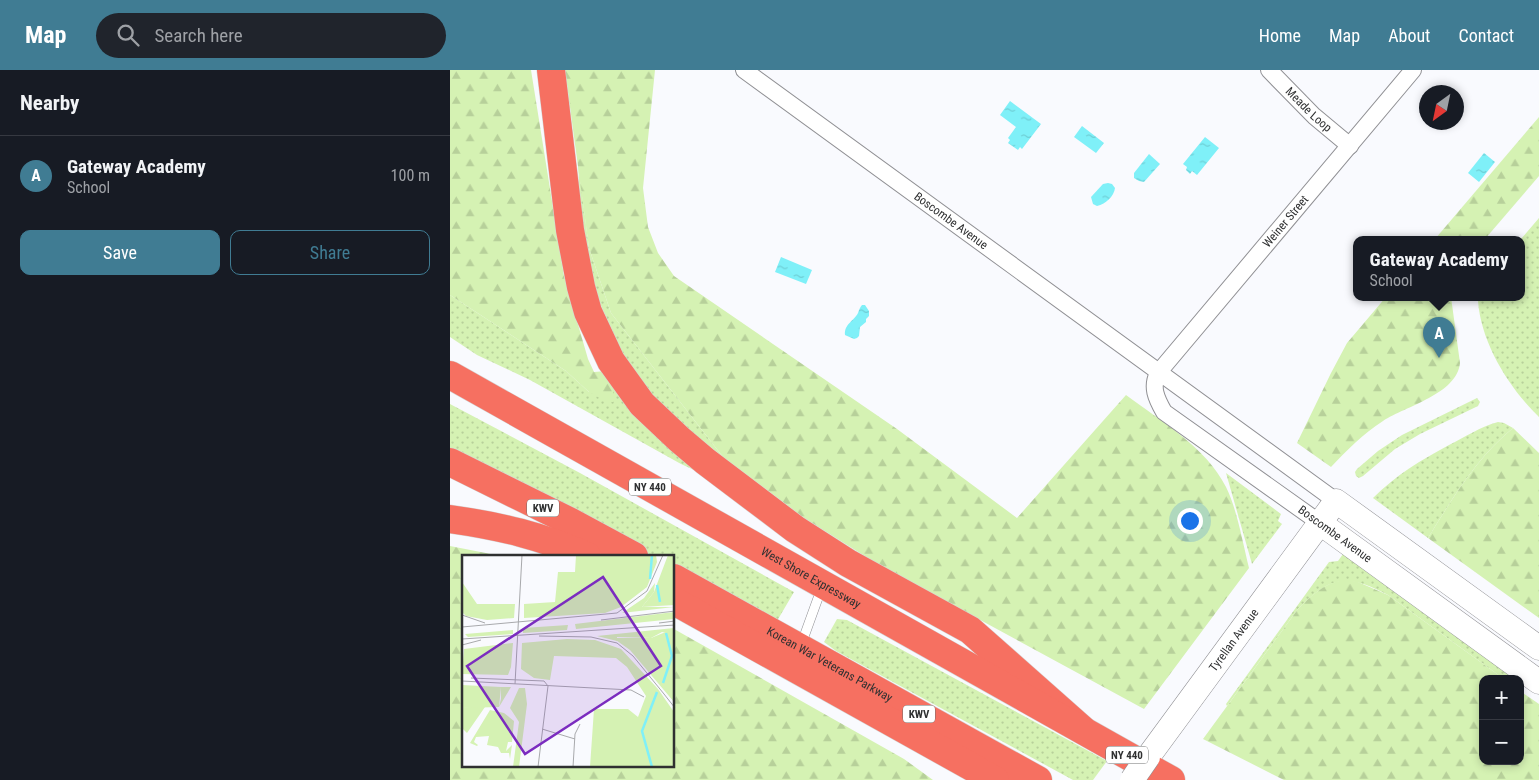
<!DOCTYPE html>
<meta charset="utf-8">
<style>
body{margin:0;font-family:"Roboto Condensed",sans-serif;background:#20242c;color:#f1f3f6}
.controls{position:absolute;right:15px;bottom:15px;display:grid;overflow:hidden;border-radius:10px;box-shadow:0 2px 8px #0003}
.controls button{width:45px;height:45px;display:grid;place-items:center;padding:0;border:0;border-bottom:1px solid #363941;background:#171b24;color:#f1f3f6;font:25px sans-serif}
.compass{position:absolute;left:969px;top:15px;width:45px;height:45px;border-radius:50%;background:#171b24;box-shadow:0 2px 8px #0003;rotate:213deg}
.you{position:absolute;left:739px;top:450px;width:18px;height:18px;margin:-12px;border:4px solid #fff;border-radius:50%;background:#1a73e8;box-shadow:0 0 0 8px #1a73e833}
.badge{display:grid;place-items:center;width:32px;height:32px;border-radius:50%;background:#407c93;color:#fff;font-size:16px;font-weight:700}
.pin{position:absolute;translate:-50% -41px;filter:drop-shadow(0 1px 2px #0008)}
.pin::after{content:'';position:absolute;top:26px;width:18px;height:15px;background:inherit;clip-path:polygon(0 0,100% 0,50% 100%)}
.popup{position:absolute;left:903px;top:166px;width:172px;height:65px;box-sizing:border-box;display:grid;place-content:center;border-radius:10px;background:#171b24;filter:drop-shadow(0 1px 4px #0005);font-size:16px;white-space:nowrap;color:#9ea1a6}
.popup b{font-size:19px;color:#f1f3f6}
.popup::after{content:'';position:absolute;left:50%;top:100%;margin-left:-10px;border:10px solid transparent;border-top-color:#171b24}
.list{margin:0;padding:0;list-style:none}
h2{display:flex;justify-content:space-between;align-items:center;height:65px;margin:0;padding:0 20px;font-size:21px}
h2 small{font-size:16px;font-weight:400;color:#9ea1a6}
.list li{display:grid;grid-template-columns:32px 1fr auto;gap:15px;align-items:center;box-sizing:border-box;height:80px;padding:0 20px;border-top:1px solid #363941}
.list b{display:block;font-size:19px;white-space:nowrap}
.list p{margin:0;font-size:16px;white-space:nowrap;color:#9ea1a6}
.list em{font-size:16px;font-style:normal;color:#9ea1a6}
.actions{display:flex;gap:10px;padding:15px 20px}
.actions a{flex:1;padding:11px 0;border:1px solid #407c93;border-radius:10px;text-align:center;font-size:18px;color:#407c93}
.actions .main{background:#407c93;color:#fff}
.icon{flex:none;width:28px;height:28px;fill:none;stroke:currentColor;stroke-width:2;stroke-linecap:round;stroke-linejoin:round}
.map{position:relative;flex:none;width:1089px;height:710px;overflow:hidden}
header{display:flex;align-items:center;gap:30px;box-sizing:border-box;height:70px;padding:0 25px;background:#407c93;color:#fff}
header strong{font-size:24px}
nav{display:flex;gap:28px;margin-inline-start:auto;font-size:18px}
.search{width:350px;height:45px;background:#20242c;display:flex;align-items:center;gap:12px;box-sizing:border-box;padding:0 18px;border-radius:28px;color:#9ea1a6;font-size:19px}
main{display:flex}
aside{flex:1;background:#171b24}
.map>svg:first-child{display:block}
</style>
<header>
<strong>Map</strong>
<div class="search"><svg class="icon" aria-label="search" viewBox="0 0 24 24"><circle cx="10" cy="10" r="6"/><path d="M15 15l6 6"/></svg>Search here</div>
<nav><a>Home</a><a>Map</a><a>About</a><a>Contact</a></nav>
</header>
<main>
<aside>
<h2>Nearby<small></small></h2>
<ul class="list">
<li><span class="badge">A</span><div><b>Gateway Academy</b><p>School</p></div><em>100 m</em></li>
</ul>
<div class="actions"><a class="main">Save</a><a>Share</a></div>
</aside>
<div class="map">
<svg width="1089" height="710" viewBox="0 0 1089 710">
<defs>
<pattern id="green-dots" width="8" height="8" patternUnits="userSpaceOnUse" patternTransform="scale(1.25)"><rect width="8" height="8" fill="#d5f2b3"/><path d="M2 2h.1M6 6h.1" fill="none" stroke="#b7d09a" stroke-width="1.8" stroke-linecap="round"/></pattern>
<pattern id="forest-firs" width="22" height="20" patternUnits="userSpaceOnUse" patternTransform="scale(1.25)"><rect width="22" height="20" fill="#d5f2b3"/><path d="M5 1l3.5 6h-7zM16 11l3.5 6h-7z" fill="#b7d09a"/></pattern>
<pattern id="water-ripples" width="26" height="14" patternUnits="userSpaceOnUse" patternTransform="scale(1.25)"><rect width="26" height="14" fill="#7ff0f8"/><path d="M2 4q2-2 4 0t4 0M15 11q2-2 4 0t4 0" fill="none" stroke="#6eced5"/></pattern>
</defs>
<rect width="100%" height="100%" fill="#f9fafe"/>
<!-- green -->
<g fill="url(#green-dots)">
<polygon points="128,92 139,178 161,243 273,387 235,357 202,326 176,291 151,236 147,231 131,151"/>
<path d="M 1089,148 L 1089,347 C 1059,318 1031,273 1028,231 L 1029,227 L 1072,227 L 1071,169 Z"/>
<polygon points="0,225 116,301 139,322 158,307 244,400 231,394 80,310 27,285 0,267"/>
<polygon points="1027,328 1030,332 1028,336 970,364 945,379 913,406 909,408 906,406 905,402 907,399 928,381 952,365"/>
<polygon points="0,334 130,403 344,522 327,551 224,497 224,486 203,486 0,379"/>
<path d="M 1048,352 L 1054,353 L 1063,358 C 1027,387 1002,429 978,468 L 923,428 C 946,405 971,390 999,375 C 1015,367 1030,357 1048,352 Z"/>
<polygon points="776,403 831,444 828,451 832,454 802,494"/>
<path d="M 893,484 L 1067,609 L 1054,609 L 938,525 C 897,503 880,506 848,539 L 777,636 L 776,634 L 879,492 L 888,491 Z"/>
<polygon points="387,549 397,550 657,691 643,710 623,710 386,581 374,572"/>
</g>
<!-- forest -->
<g fill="url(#forest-firs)">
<polygon points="0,0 81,0 114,206 138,289 144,302 156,301 163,321 163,332 155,331 139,322 116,301 0,225"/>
<path d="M 115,0 L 205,0 L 193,118 L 198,157 L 208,183 L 224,206 L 447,359 L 567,448 L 676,325 C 712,352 756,377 776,417 C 787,439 793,474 799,498 L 694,639 L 429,495 L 354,448 L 273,387 L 161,243 L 139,178 Z"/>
<polygon points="1089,47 1089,106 1035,169 985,169"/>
<path d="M 936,227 L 1001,227 L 1010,293 C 1007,324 956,336 933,351 C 913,364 897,380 881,397 L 847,373 L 881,303 L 897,273 Z"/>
<path d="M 1063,358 L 1089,383 L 1089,548 L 978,468 C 1002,429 1027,387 1063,358 Z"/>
<polygon points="0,476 51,486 14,486 14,696 224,696 224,559 454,689 483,710 0,710"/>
<path d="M 897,510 L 908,512 L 938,525 L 1054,609 L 1033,609 L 1033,691 L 1070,691 L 1070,621 L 1089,634 L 1089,710 L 834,710 L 753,669 L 848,539 C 862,525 876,511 897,510 Z"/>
</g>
<!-- water -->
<g fill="url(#water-ripples)">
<polygon points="560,31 591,54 572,79 570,77 568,80 558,73 560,70 558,68 566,57 550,45"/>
<polygon points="632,56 654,73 646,83 624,67"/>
<polygon points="755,67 769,78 747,105 742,101 740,104 736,100 737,97 733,94"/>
<polygon points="1034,83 1045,92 1029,112 1018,103"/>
<polygon points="699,84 710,94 694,112 689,111 684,108 684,103"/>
<path d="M 658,113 L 662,114 L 665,118 C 664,126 656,134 647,136 L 643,134 L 641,127 L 653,114 Z"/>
<polygon points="331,187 362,200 356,214 325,202"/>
<path d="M 412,235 L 415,235 L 419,241 L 419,246 L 416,249 L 416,252 L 410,257 L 409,266 L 407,268 L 404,269 L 395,265 C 394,254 404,251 408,243 C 409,240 410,237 412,235 Z"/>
</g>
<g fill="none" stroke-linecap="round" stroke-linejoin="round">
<!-- lane casing -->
<g stroke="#909094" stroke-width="10">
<polyline id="lane" points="351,575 372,517"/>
</g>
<!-- street casing -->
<g stroke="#909094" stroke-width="18">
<g id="street">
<path id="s1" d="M 294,0 L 886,431"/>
<path id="s2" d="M 819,0 L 864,46 L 900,76"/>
<path id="s3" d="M 870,453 L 714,342 C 706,328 701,317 708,303 L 963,0"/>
</g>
</g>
<!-- secondary casing -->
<g stroke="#909094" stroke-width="25">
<g id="secondary">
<polyline points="870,453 1089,612"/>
<path id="s4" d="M 698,687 L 886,431 L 1089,578"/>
</g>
</g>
<!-- highway casing -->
<g stroke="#d5d6d6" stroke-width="29">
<g id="highway">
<polyline points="101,0 120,160 131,217 138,242 161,291 192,334 229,369 255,391 345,459 398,493 520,560 633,660"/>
<path id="s5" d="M 0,305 L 721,710"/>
<polyline points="0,392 121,452 184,486"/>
<path d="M 0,449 C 50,456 91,466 137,486"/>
<path id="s6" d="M 224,508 L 588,710"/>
<polyline points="224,531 545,710"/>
</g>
</g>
<!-- lane -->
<use href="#lane" stroke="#fff" stroke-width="9"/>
<!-- street -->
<use href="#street" stroke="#fff" stroke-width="16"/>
<!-- secondary -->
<use href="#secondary" stroke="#fff" stroke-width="24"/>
<!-- highway -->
<use href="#highway" stroke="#f67061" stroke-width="28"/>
<!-- secondary-bridge casing -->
<g stroke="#909094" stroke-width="25" stroke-linecap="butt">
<polyline id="secondary-bridge" points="682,710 698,687"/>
</g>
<!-- secondary-bridge -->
<use href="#secondary-bridge" stroke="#fff" stroke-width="24"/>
</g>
<g text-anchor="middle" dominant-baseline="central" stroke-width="4" stroke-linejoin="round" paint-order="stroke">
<!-- shield labels -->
<g fill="#fff" stroke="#6d6e6f" stroke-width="1">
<rect x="179" y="408.5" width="42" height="17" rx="4"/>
<rect x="77" y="429.5" width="32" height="17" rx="4"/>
<rect x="453" y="635.5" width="32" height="17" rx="4"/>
<rect x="656" y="676.5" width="42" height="17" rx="4"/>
</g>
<g font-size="11" font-weight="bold" fill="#2f3031">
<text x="200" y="417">NY 440</text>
<text x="93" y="438">KWV</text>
<text x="469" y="644">KWV</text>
<text x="677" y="685">NY 440</text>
</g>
<!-- street labels -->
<g font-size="12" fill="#2f3031" stroke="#fff">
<text stroke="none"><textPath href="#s2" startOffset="56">Meade Loop</textPath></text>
<text stroke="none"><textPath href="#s1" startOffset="256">Boscombe Avenue</textPath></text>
<text stroke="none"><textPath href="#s3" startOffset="431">Weiner Street</textPath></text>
<text transform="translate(885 464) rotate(36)">Boscombe Avenue</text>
<text stroke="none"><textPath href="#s5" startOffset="414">West Shore Expressway</textPath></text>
<text stroke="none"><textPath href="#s4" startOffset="145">Tyrellan Avenue</textPath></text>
<text stroke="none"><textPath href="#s6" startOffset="178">Korean War Veterans Parkway</textPath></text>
</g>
</g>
<!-- overview -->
<g transform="translate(12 485)">
<rect width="212" height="212" fill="#f9fafe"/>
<path d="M 193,28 L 192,37 L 180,52 L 212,52 L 160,58 L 182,43 ZM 212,57 L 212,64 L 114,74 L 113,69 ZM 106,70 L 105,75 L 61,78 L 61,73 ZM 212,73 L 212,79 L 200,77 L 189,83 L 155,82 L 155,86 L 135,81 ZM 51,75 L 51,79 L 6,82 L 3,79 ZM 39,132 L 49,132 L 37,152 L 39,144 ZM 14,151 L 23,152 L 5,178 L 0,173 L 0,153 ZM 28,155 L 42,158 L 52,166 L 50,187 L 46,187 L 44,196 L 50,190 L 48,204 L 47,198 L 39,198 L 36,192 L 25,190 L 27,181 L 14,182 L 12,187 L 16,190 L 15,191 L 8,188 Z" fill="#d5f2b3"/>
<path d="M 114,0 L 194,0 L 195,7 L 185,32 L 159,52 L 143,58 L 62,63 L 62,49 L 93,47 L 96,17 L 113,17 ZM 206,0 L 212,0 L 212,50 L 180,52 L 192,37 ZM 0,27 L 15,49 L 53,49 L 52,63 L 25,65 L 4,61 L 0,57 ZM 206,76 L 213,79 L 212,147 L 168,95 L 151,83 L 189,83 ZM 105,84 L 133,85 L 159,94 L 196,134 L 212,157 L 212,212 L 128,212 L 132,154 L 166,154 L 176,162 L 184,141 L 165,112 L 154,103 L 92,101 L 88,125 L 72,123 L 59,114 L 60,88 ZM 51,88 L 49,112 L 46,120 L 0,119 L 2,94 ZM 0,130 L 39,132 L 37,152 L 0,153 ZM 57,133 L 63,133 L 65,149 L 57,212 L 51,212 L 57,167 L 48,153 Z" fill="#d5f2b3"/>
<path fill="none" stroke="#7ff0f8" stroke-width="2.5" d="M 188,24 L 190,0M 195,30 L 198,47M 201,128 L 210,101 L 204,78M 190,212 L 180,176 L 195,137"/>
<path fill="none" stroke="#a8a9ac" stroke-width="1" d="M 0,60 L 23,68M 139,65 L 213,56M 197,68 L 213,66M 0,72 L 155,58 L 185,36 L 201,0M 77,81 L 129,82 L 155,88 L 171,101 L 202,139M 0,84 L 213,70M 0,90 L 19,85M 9,123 L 82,126 L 86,131M 0,126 L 169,135 L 182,142M 53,129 L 60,0M 202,139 L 213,153M 80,174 L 113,184M 76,212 L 86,131M 111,212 L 113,179 L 118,169"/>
<path fill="#7b2cbf" fill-opacity="0.15" stroke="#7b2cbf" stroke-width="2.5" d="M 141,22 L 199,111 L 63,199 L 5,111 Z"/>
<rect width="212" height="212" fill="none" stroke="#2f3031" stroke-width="2.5"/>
</g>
</svg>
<div class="controls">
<button>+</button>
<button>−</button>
</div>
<svg class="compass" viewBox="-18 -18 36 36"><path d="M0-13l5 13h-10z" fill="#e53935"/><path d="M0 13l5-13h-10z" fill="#9ea1a6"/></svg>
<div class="you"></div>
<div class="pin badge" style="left:989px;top:288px">A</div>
<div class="popup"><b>Gateway Academy</b>School</div>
</div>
</main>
